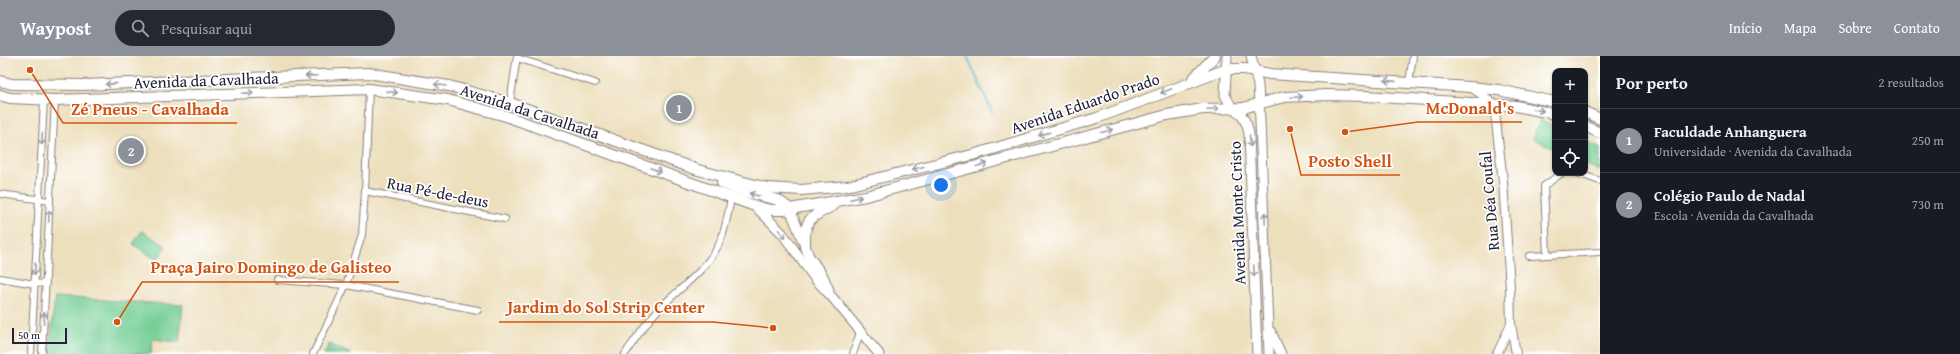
<!DOCTYPE html>
<html lang="pt">
<meta charset="utf-8">
<style>
body{margin:0;font-family:"Gentium Book Plus",serif;background:#242831;color:#f1f3f6}
.controls{position:absolute;right:12px;top:12px;display:grid;overflow:hidden;border-radius:8px;box-shadow:0 1px 3px #0004}
.controls button{width:36px;height:36px;display:grid;place-items:center;padding:0;border:0;border-bottom:1px solid #363941;background:#171b24;color:#f1f3f6;font:20px sans-serif}
.scale{position:absolute;left:12px;bottom:10px;width:55px;box-sizing:border-box;padding-left:4px;border:2px solid #22223b;border-top:0;font-size:11px;line-height:14px;white-space:nowrap;color:#22223b;-webkit-text-stroke:3px #fff;paint-order:stroke}
.you{position:absolute;left:941px;top:129px;width:14px;height:14px;margin:-10px;border:3px solid #fff;border-radius:50%;background:#1a73e8;box-shadow:0 0 0 6px #1a73e833}
.badge{display:grid;place-items:center;width:26px;height:26px;border-radius:50%;background:#8c9099;color:#fff;font-size:13px;font-weight:700}
.pin{position:absolute;translate:-50% -50%;border:2px solid #fff;box-shadow:0 1px 4px #0006}
.list{margin:0;padding:0;list-style:none}
h2{display:flex;justify-content:space-between;align-items:center;height:52px;margin:0;padding:0 16px;font-size:17px}
h2 small{font-size:13px;font-weight:400;color:#9ea1a6}
.list li{display:grid;grid-template-columns:26px 1fr auto;gap:12px;align-items:center;box-sizing:border-box;height:64px;padding:0 16px;border-top:1px solid #363941}
.list b{display:block;font-size:15px;white-space:nowrap}
.list p{margin:0;font-size:13px;white-space:nowrap;color:#9ea1a6}
.list em{font-size:13px;font-style:normal;color:#9ea1a6}
.icon{flex:none;width:22px;height:22px;fill:none;stroke:currentColor;stroke-width:2;stroke-linecap:round;stroke-linejoin:round}
.map{position:relative;flex:none;width:1600px;height:298px;overflow:hidden}
header{display:flex;align-items:center;gap:24px;box-sizing:border-box;height:56px;padding:0 20px;background:#8c9099;color:#fff}
header strong{font-size:19px}
nav{display:flex;gap:22px;margin-inline-start:auto;font-size:14px}
.search{width:280px;height:36px;background:#242831;display:flex;align-items:center;gap:10px;box-sizing:border-box;padding:0 14px;border-radius:22px;color:#9ea1a6;font-size:15px}
main{display:flex}
aside{flex:1;background:#171b24}
.map>svg:first-child{display:block}
</style>
<header>
<strong>Waypost</strong>
<div class="search"><svg class="icon" aria-label="search" viewBox="0 0 24 24"><circle cx="10" cy="10" r="6"/><path d="M15 15l6 6"/></svg>Pesquisar aqui</div>
<nav><a>Início</a><a>Mapa</a><a>Sobre</a><a>Contato</a></nav>
</header>
<main>
<div class="map">
<svg width="1600" height="298" viewBox="0 0 1600 298">
<rect width="100%" height="100%" fill="#fff"/>
<filter id="ink" filterUnits="userSpaceOnUse"><feTurbulence type="fractalNoise" baseFrequency=".025" numOctaves="2"/><feDisplacementMap in="SourceGraphic" scale="8" xChannelSelector="R" yChannelSelector="G"/><feConvolveMatrix kernelMatrix="1 2 1 2 8 2 1 2 1" color-interpolation-filters="sRGB"/></filter>
<filter id="wash" filterUnits="userSpaceOnUse"><feTurbulence type="fractalNoise" baseFrequency=".012" numOctaves="4" result="noise"/><feDisplacementMap in="SourceGraphic" scale="16" xChannelSelector="R" yChannelSelector="G"/><feGaussianBlur stdDeviation="0.9" result="paint"/><feColorMatrix in="noise" values="0 0 0 0 0 0 0 0 0 0 0 0 0 0 0 0 0 1.4 0 .05"/><feComposite in="paint" operator="in"/></filter>
<g filter="url(#wash)">
<rect width="100%" height="100%" fill="#eddfbc"/>
<!-- green -->
<g fill="#73cd94" stroke="#4a7868">
<polygon points="1540,64 1555,71 1555,93 1532,82"/>
<polygon points="1585,84 1600,92 1600,115 1585,108"/>
<polygon points="142,175 166,190 157,204 133,188"/>
<polygon points="55,241 183,249 179,286 153,283 151,298 49,298"/>
<polygon points="329,288 351,298 324,298"/>
</g>
<g fill="none" stroke-linecap="round" stroke-linejoin="round">
<!-- stream -->
<polyline stroke="#4fbdc7" stroke-width="2" points="967,0 992,56"/>
</g>
</g>
<g filter="url(#ink)">
<g fill="none" stroke-linecap="round" stroke-linejoin="round">
<!-- minor casing -->
<g stroke="#88807c" stroke-width="8">
<g id="minor">
<polyline points="517,2 595,27"/>
<polyline points="1409,26 1413,0"/>
<polyline points="510,47 517,0"/>
<polyline points="1577,117 1600,125"/>
<polyline points="365,135 505,163"/>
<polyline points="0,138 50,145"/>
<polyline points="1547,199 1544,130 1562,117"/>
<polyline points="1529,200 1600,196"/>
<polyline points="0,222 35,228 46,227"/>
<polyline points="277,224 346,229 478,254"/>
<polyline points="31,298 44,44"/>
<polyline points="42,298 55,44"/>
<polyline points="313,298 346,229 362,179 365,135 369,33"/>
<path d="M 625,298 C 636,282 646,266 660,252 C 681,231 708,213 720,186 C 726,172 728,157 731,142"/>
<polyline points="853,298 860,276"/>
</g>
</g>
<!-- tertiary casing -->
<g stroke="#88807c" stroke-width="10">
<g id="tertiary">
<polyline points="1472,32 1488,43 1495,57 1503,125 1510,232 1511,268 1516,298"/>
<polyline points="1497,298 1511,268"/>
</g>
</g>
<!-- secondary casing -->
<g stroke="#88807c" stroke-width="11">
<g id="secondary">
<polyline points="1227,0 1225,39 1232,52 1241,58 1247,69 1249,78 1257,298"/>
<polyline points="1251,0 1258,29 1260,65 1269,298"/>
<polyline points="755,150 782,177 816,224 832,241 879,298"/>
<polyline points="790,153 809,200 823,220 829,234"/>
<polyline points="1271,276 1281,298"/>
</g>
</g>
<!-- primary casing -->
<g stroke="#88807c" stroke-width="12">
<g id="primary">
<polyline points="1193,23 1215,0"/>
<polyline points="0,25 12,28 84,29 368,17 449,30 510,47 698,114 767,132 801,134 847,130 976,98 1097,62 1227,13 1245,13 1270,18 1470,31 1499,34 1555,46"/>
<polyline points="0,39 10,42 55,44 369,33 448,44 506,60 755,150 770,154 784,154 866,140 1167,59 1203,53 1243,52 1284,41 1327,39 1366,40 1516,50 1555,58"/>
<polyline points="1585,56 1600,63"/>
<polyline points="1585,70 1600,77"/>
<polyline points="722,127 745,136 778,144 790,153"/>
<path d="M 805,190 C 804,162 810,162 834,149"/>
</g>
</g>
<!-- minor -->
<use href="#minor" stroke="#fff" stroke-width="6"/>
<!-- tertiary -->
<use href="#tertiary" stroke="#fff" stroke-width="8"/>
<!-- secondary -->
<use href="#secondary" stroke="#fff" stroke-width="9"/>
<!-- primary -->
<use href="#primary" stroke="#fff" stroke-width="10"/>
</g>
<!-- one-way arrows -->
<defs><path id="oneway-shaft" d="M-6 0H5M1.5-3L5.5 0L1.5 3" fill="none" stroke-width="1.6" stroke-linecap="round" stroke-linejoin="round"/></defs>
<g stroke="#9c9ca7">
<use href="#oneway-shaft" transform="translate(311 20) rotate(178)"/>
<use href="#oneway-shaft" transform="translate(1390 25) rotate(-176)"/>
<use href="#oneway-shaft" transform="translate(111 28) rotate(176)"/>
<use href="#oneway-shaft" transform="translate(440 29) rotate(-171)"/>
<use href="#oneway-shaft" transform="translate(1166 35) rotate(158)"/>
<use href="#oneway-shaft" transform="translate(392 36) rotate(8)"/>
<use href="#oneway-shaft" transform="translate(248 37) rotate(-2)"/>
<use href="#oneway-shaft" transform="translate(1297 41) rotate(-3)"/>
<use href="#oneway-shaft" transform="translate(1213 53) rotate(-3)"/>
<use href="#oneway-shaft" transform="translate(1538 54) rotate(11)"/>
<use href="#oneway-shaft" transform="translate(1107 75) rotate(-15)"/>
<use href="#oneway-shaft" transform="translate(1044 78) rotate(163)"/>
<use href="#oneway-shaft" transform="translate(42 83) rotate(93)"/>
<use href="#oneway-shaft" transform="translate(1250 85) rotate(85)"/>
<use href="#oneway-shaft" transform="translate(982 109) rotate(-15)"/>
<use href="#oneway-shaft" transform="translate(918 112) rotate(166)"/>
<use href="#oneway-shaft" transform="translate(656 114) rotate(20)"/>
<use href="#oneway-shaft" transform="translate(755 139) rotate(-165)"/>
<use href="#oneway-shaft" transform="translate(856 142) rotate(-12)"/>
<use href="#oneway-shaft" transform="translate(49 160) rotate(-87)"/>
<use href="#oneway-shaft" transform="translate(1265 162) rotate(-92)"/>
<use href="#oneway-shaft" transform="translate(782 178) rotate(52)"/>
<use href="#oneway-shaft" transform="translate(35 213) rotate(93)"/>
<use href="#oneway-shaft" transform="translate(1254 215) rotate(88)"/>
<use href="#oneway-shaft" transform="translate(44 262) rotate(-86)"/>
</g>
</g>
<g text-anchor="middle" dominant-baseline="central" stroke-width="3.5" stroke-linejoin="round" paint-order="stroke">
<!-- street labels -->
<g font-size="16" fill="#22223b" stroke="#fff">
<text transform="translate(206 24) rotate(-2)">Avenida da Cavalhada</text>
<text transform="translate(1085 47) rotate(-19)">Avenida Eduardo Prado</text>
<text transform="translate(530 55) rotate(18)">Avenida da Cavalhada</text>
<text transform="translate(438 136) rotate(11)">Rua Pé-de-deus</text>
<text transform="translate(1489 145) rotate(-95)">Rua Déa Coufal</text>
<text transform="translate(1237 157) rotate(-92)">Avenida Monte Cristo</text>
</g>
</g>
<!-- callouts -->
<path fill="none" stroke="#d45411" stroke-width="1.5" d="M1345 76L1418 66H1522M30 14L63 67H237M1290 73L1301 119H1400M117 266L142 226H399M773 272L713 266H499"/>
<g fill="#d45411" stroke="#fff" stroke-width="1.5">
<circle cx="1345" cy="76" r="4"/>
<circle cx="30" cy="14" r="4"/>
<circle cx="1290" cy="73" r="4"/>
<circle cx="117" cy="266" r="4"/>
<circle cx="773" cy="272" r="4"/>
</g>
<g font-size="17" text-anchor="middle" font-weight="bold" fill="#d45411" stroke="#fff" stroke-width="3.5" stroke-linejoin="round" paint-order="stroke">
<text x="1470" y="58">McDonald's</text>
<text x="150" y="59">Zé Pneus - Cavalhada</text>
<text x="1350" y="111">Posto Shell</text>
<text x="271" y="217">Praça Jairo Domingo de Galisteo</text>
<text x="606" y="257">Jardim do Sol Strip Center</text>
</g>
</svg>
<div class="controls">
<button>+</button>
<button>−</button>
<button><svg class="icon" aria-label="locate" viewBox="0 0 24 24"><circle cx="12" cy="12" r="6"/><path d="M12 2v4M12 18v4M2 12h4M18 12h4"/></svg></button>
</div>
<div class="scale">50 m</div>
<div class="you"></div>
<div class="pin badge" style="left:679px;top:52px">1</div>
<div class="pin badge" style="left:131px;top:95px">2</div>
</div>
<aside>
<h2>Por perto<small>2 resultados</small></h2>
<ul class="list">
<li><span class="badge">1</span><div><b>Faculdade Anhanguera</b><p>Universidade · Avenida da Cavalhada</p></div><em>250 m</em></li>
<li><span class="badge">2</span><div><b>Colégio Paulo de Nadal</b><p>Escola · Avenida da Cavalhada</p></div><em>730 m</em></li>
</ul>
</aside>
</main>
